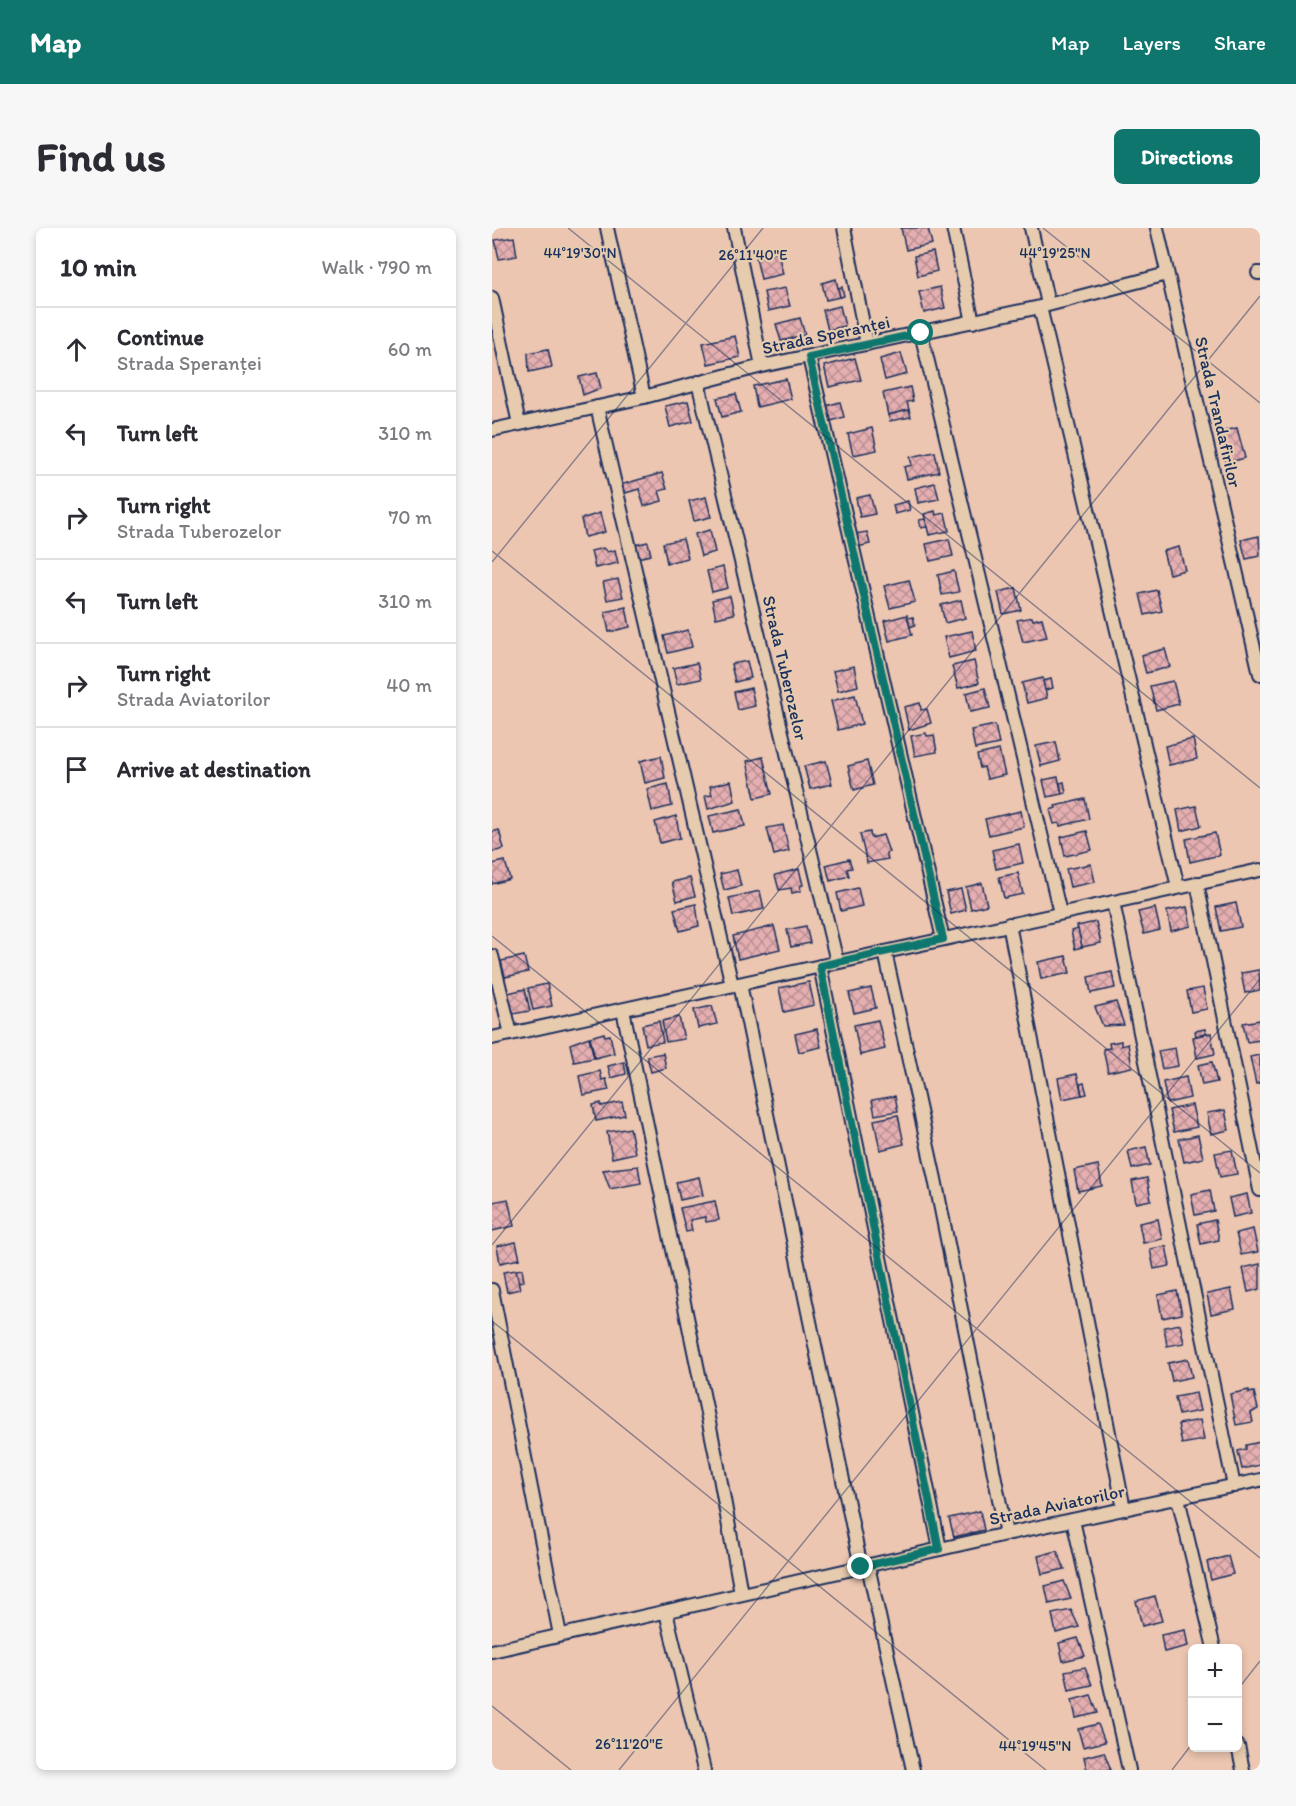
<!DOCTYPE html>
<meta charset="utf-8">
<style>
body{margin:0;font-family:Itim,sans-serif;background:#f7f7f7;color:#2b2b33}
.controls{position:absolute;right:18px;bottom:18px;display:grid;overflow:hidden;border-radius:9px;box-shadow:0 3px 9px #0003}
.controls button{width:54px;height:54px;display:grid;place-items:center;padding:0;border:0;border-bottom:2px solid #e1e1e2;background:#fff;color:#2b2b33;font:30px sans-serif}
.stop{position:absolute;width:18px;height:18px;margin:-14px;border:4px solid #0f766e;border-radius:50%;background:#fff}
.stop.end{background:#0f766e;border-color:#fff;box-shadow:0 2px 6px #0008}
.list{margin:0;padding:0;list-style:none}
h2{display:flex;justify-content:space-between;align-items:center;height:78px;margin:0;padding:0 24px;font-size:26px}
h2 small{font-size:20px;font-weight:400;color:#7c7c81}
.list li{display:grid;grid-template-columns:39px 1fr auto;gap:18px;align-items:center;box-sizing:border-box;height:84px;padding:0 24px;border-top:2px solid #e1e1e2}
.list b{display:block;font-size:22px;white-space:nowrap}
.list p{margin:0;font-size:20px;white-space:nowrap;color:#7c7c81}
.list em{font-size:20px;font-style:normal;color:#7c7c81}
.icon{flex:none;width:33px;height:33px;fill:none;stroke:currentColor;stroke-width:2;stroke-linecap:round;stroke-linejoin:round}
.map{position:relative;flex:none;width:768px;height:1542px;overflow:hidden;border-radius:9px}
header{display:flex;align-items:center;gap:36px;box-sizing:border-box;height:84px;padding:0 30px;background:#0f766e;color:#fff}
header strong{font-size:28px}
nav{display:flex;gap:33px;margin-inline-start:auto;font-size:21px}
.intro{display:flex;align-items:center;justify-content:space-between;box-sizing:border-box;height:144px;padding:0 36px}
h1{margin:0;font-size:42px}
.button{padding:15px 27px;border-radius:9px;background:#0f766e;color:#fff;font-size:21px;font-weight:700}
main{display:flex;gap:36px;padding:0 36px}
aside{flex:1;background:#fff;border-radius:9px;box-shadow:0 3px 9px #0003}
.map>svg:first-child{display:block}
</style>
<header>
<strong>Map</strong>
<nav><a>Map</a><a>Layers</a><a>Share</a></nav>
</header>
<div class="intro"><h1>Find us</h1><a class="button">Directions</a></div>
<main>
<aside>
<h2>10 min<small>Walk · 790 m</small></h2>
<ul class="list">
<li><svg class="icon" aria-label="ahead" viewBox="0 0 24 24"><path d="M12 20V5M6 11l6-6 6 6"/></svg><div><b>Continue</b><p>Strada Speranței</p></div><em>60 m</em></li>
<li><svg class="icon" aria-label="left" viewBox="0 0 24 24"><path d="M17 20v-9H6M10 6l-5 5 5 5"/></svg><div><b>Turn left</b></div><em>310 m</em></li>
<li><svg class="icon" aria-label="right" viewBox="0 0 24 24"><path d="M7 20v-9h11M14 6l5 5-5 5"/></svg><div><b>Turn right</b><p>Strada Tuberozelor</p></div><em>70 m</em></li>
<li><svg class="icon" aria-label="left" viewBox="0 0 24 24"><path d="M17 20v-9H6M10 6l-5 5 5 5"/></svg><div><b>Turn left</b></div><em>310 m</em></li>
<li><svg class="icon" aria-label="right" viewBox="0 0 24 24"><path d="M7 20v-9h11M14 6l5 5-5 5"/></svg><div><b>Turn right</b><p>Strada Aviatorilor</p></div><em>40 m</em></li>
<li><svg class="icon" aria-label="arrive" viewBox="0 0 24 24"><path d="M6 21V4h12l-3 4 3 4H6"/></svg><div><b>Arrive at destination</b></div></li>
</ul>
</aside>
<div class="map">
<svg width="768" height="1542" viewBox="0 0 768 1542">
<defs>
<pattern id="building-cross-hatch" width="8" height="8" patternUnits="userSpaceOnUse" patternTransform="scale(1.5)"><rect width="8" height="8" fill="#e5afb1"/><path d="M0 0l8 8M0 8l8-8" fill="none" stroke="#b98f93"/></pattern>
</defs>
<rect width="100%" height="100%" fill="#ecc6b1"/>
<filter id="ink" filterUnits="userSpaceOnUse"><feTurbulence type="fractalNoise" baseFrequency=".0167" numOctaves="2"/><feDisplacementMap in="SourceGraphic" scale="12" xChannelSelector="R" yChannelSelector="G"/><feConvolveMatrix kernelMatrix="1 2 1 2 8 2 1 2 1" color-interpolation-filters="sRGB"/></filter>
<g filter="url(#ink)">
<!-- building -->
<g fill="url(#building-cross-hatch)" stroke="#1b2f5e" stroke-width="1.5">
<polygon points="409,0 436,0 440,16 414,22"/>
<polygon points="22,9 25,28 7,31 3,12"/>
<polygon points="286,24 291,46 269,51 264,30"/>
<polygon points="441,24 445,43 426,48 422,28"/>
<polygon points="344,51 348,69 334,72 330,55"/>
<polygon points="350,59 352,68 348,69 346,60"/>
<polygon points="448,59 453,80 432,85 427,64"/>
<polygon points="293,60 298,78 276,83 272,64"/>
<polygon points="348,78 353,98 336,102 331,82"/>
<polygon points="308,90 313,107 289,113 284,96"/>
<polygon points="243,108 248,129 216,136 211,115"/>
<polygon points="56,121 60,139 37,144 36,125"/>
<polygon points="409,125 415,146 393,152 388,131"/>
<polygon points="363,130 369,152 337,159 332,138"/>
<polygon points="105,145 109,160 91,167 87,149"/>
<polygon points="294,151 299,171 265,179 261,158"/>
<polygon points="418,159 421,173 415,174 417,182 396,187 391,165"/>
<polygon points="244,166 249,184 230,189 225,170"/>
<polygon points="196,173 201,193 178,199 173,178"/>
<polygon points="348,174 352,189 339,193 334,178"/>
<polygon points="417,182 419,189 398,193 396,187"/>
<polygon points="380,200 385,222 361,227 356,206"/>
<polygon points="745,200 753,230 734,235 727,204"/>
<polygon points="443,224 447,244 415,251 412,239 420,237 418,229"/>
<polygon points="170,245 175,261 167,263 170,273 152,278 147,261 130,266 128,257"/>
<polygon points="443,255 447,271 426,275 423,260"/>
<polygon points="378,267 383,286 368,289 364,270"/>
<polygon points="214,269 219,289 202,293 197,273"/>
<polygon points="416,273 418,282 403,286 401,277"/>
<polygon points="443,283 444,287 453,285 457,303 437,307 432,286"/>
<polygon points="108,285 113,304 93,309 89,291"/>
<polygon points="433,291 435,299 429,300 427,292"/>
<polygon points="218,302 223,324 209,328 203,306"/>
<polygon points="375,304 378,316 365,319 362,306"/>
<polygon points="767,308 768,328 754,331 749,312"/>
<polygon points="191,311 196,330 175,335 171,315"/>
<polygon points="457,311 461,328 438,333 434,316"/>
<polygon points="156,314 159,327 145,330 142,317"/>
<polygon points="687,319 693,342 677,346 671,323"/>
<polygon points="111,320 115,324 123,322 126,335 103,340 99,323"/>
<polygon points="231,339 236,360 220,364 215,343"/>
<polygon points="462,343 467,364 450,367 446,347"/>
<polygon points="126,351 131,369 115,372 111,354"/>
<polygon points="417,352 423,374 398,380 392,358"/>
<polygon points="524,360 529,382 511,386 506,364"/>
<polygon points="665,362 670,383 653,387 648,366"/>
<polygon points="238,368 242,386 224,390 220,372"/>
<polygon points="469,372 473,390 453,395 449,377"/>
<polygon points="134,379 138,399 117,404 113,384"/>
<polygon points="415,387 420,407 397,413 392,393"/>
<polygon points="421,389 423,397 418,399 416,390"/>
<polygon points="540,389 541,392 550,390 555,409 531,414 525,392"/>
<polygon points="196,402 200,419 176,425 172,408"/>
<polygon points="480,403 484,423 457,430 452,409"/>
<polygon points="673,421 678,439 654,445 649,427"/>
<polygon points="255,433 259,450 243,454 239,436"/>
<polygon points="482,433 487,455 466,460 460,438"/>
<polygon points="205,435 209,451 185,456 181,440"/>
<polygon points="362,438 366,458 346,463 341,443"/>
<polygon points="551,450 555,470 535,475 530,455"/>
<polygon points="559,451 561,460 553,462 551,453"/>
<polygon points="681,453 687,476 664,482 658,458"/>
<polygon points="259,460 263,478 246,482 242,464"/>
<polygon points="493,460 498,480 478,484 474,465"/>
<polygon points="363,467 370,496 346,502 339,473"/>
<polygon points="428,475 429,482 435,481 439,495 417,502 412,479"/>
<polygon points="503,497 507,516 483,521 479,502"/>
<polygon points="434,505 435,508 442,507 445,524 423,528 419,508"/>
<polygon points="701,511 705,531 677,537 673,518"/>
<polygon points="564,514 568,533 549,538 544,518"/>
<polygon points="507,522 513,547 495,551 492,539 488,540 485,527"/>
<polygon points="169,528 173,550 153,555 148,533"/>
<polygon points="271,529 280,566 263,570 255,533"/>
<polygon points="334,533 340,556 318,561 312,538"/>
<polygon points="375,533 381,557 362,562 356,538"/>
<polygon points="566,549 570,566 555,569 551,552"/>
<polygon points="239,553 243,573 216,581 213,568 220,567 218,558"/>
<polygon points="572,554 574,565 570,566 568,555"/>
<polygon points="176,556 180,578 160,583 155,561"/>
<polygon points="593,571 597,591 568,598 567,595 562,596 558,582 564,580 563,578"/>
<polygon points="704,578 709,598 689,603 685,582"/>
<polygon points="249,581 253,598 221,605 217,588"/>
<polygon points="529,583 532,599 497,607 493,591"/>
<polygon points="184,588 188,610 168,615 163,594"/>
<polygon points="291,597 297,623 282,627 275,600"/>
<polygon points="7,602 12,621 0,624 0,604"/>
<polygon points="595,603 600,622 573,628 569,609"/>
<polygon points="378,604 379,610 391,607 397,624 394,625 396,631 375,635 368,606"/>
<polygon points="723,605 728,627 698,634 694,611"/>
<polygon points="527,616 531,635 504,641 500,622"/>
<polygon points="357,631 360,640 355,641 357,648 338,653 334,637"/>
<polygon points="13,633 18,651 0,656 0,636"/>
<polygon points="599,636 603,654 578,659 574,641"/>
<polygon points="307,641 311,657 308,658 309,663 300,665 299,660 287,662 283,647"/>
<polygon points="245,642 249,658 232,662 228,646"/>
<polygon points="526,645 531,666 512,670 507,649"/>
<polygon points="198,650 203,668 185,673 180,654"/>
<polygon points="490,655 495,677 479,681 474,659"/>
<polygon points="366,660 370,678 349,683 345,665"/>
<polygon points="469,661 474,682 459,686 454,664"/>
<polygon points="268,663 272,681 241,688 237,670"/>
<polygon points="744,675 749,699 729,703 724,679"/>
<polygon points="204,676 207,698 188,703 182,681"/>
<polygon points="695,679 699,698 679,703 675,683"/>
<polygon points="663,680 668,702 652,706 646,684"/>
<polygon points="604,694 609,715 590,719 585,698"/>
<polygon points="282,698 288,721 246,731 241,708"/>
<polygon points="314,698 318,715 299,719 295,702"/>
<polygon points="586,701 590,719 583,721 579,703"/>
<polygon points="32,728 36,744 13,749 9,733"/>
<polygon points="574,728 578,745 549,751 546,734"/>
<polygon points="767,742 768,762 753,765 749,745"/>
<polygon points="620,744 623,760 599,765 596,749"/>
<polygon points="317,754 322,777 292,784 287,760"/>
<polygon points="55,756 60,778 41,782 36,760"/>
<polygon points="379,760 384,780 362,785 357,765"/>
<polygon points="711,760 715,781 699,784 695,763"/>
<polygon points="33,761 38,783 21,786 16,765"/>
<polygon points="624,774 632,797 611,798 603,779"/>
<polygon points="220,778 225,796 206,800 202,782"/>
<polygon points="187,789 192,811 174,814 170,793"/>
<polygon points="386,792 393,821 368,827 362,797"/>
<polygon points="768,792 768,812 755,814 751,795"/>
<polygon points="167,793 171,814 154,817 150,797"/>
<polygon points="325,801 329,819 307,824 303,806"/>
<polygon points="713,801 714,806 704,808 703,803"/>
<polygon points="112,805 113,808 118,807 122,825 103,830 98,809"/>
<polygon points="719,805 723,826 705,830 701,809"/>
<polygon points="97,809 102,830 82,834 78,816"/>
<polygon points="629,813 629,818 636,816 640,839 616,844 611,821 618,820 617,815"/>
<polygon points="683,820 686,838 670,841 666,823"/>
<polygon points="171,825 174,840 159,844 155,828"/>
<polygon points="768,827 768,855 764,856 758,829"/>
<polygon points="132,834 134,846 119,850 116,838"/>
<polygon points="720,834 725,854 710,857 706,837"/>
<polygon points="108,843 110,852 114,851 117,862 91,867 87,848"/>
<polygon points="585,846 590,867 570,871 566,850"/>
<polygon points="694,849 698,870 675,875 671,854"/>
<polygon points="592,855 595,866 590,867 588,856"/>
<polygon points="403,868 406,883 383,887 380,872"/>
<polygon points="130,874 133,887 104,893 101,877 109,875 109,878"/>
<polygon points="700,877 705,899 682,904 677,882"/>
<polygon points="733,882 737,902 719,906 715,885"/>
<polygon points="406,887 412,916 388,922 382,892"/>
<polygon points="138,900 143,925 120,930 115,904"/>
<polygon points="706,907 711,930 692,934 687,911"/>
<polygon points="654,919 658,937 640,941 636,923"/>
<polygon points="740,922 745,946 728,949 723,925"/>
<polygon points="606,937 610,958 586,963 582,942"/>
<polygon points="146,938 149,955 118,961 111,942"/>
<polygon points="207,949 211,967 188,972 184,954"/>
<polygon points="655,950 659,972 644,975 640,953"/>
<polygon points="718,962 722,983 703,987 699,966"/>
<polygon points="755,966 759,985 741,989 737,970"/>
<polygon points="16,971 22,998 0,1003 0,974"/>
<polygon points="223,973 227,992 214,994 213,989 198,992 200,1003 194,1004 188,980"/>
<polygon points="666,991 670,1011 651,1015 647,995"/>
<polygon points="723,992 727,1012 709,1016 705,996"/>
<polygon points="761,1001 766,1024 749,1027 744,1005"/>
<polygon points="24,1014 28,1031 8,1035 5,1018"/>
<polygon points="674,1018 678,1038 662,1041 658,1021"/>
<polygon points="768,1036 768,1061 756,1064 751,1040"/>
<polygon points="30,1041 32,1053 26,1054 24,1042"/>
<polygon points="24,1042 28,1061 15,1064 11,1044"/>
<polygon points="739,1061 743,1081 719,1086 715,1066"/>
<polygon points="685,1063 690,1086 670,1090 666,1067"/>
<polygon points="688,1096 692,1115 675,1118 672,1099"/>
<polygon points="696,1131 700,1149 680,1153 676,1135"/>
<polygon points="757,1162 757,1165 762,1164 766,1181 759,1185 761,1194 744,1197 738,1166"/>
<polygon points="704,1165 708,1183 687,1187 683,1169"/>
<polygon points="708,1192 712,1212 690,1216 686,1196"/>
<polygon points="768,1214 768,1237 750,1241 746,1223 754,1221 754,1217"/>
<polygon points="488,1283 492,1302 462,1309 457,1290"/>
<polygon points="565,1323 573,1341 550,1346 546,1328"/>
<polygon points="736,1328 741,1346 719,1352 715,1334"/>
<polygon points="572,1353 579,1371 557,1376 553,1358"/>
<polygon points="663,1368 670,1393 650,1398 644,1373"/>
<polygon points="579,1382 587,1399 564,1405 560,1386"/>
<polygon points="693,1402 696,1418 672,1424 669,1407"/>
<polygon points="586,1410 593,1428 571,1433 567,1415"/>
<polygon points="593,1439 600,1457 577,1462 573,1443"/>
<polygon points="599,1467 606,1485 584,1490 580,1472"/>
<polygon points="606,1496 613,1514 591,1519 586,1501"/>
<polygon points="612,1524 619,1542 595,1542 592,1529"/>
</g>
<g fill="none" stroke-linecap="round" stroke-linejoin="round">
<!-- street casing -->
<g stroke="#1b2f5e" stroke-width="16">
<g id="street">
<polyline points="115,0 152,169"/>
<polyline points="242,0 270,138"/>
<polyline points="352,0 375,116"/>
<polyline points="461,0 481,94"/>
<polyline points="539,0 556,76"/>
<polyline points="665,0 768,446"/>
<polyline points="766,45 768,45"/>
<polyline points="0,70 27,196"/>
<polyline points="548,79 686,659"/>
<polyline points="429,105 568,685"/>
<polyline points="317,129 451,711"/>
<polyline points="206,154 345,734"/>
<polyline points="105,179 240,757"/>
<polyline points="0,202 152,169 270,138 548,79 675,46"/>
<polyline points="705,655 768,962"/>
<polyline points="621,674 742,1258"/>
<polyline points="517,696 632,1281"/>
<polyline points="393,724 443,951 514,1306"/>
<polyline points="0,728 19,806"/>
<polyline points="328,738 448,1321"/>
<polyline points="248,756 369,1339"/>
<polyline points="131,782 225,1233 249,1365"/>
<polyline points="0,810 768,642"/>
<polyline points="0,1062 68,1407"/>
<polyline points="686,1270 722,1420"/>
<polyline points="581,1292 637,1542"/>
<polyline points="376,1338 421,1542"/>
<polyline points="174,1384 212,1542"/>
<polyline points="0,1423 514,1306 768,1252"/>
<polyline points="746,1518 751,1542"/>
</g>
</g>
<!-- street -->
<use href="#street" stroke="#e7cbae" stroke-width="12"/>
</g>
</g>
<g fill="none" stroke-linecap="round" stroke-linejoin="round" filter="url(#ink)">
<!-- route -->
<polyline stroke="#0f766e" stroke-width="8" points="369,1339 447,1321 328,738 451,711 317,129 429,105"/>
</g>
<!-- ticks -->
<path fill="none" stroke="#1b2f5e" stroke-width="1.5" stroke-opacity="0.45" d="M 76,0 L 768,560M 551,0 L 768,175M 0,323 L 768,945M 0,334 L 271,0M 0,708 L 768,1330M 0,1017 L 768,68M 0,1093 L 554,1542M 746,1461 L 768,1433M 0,1478 L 79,1542M 127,1542 L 768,751M 680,1542 L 700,1516"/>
<g text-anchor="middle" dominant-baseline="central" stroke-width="4.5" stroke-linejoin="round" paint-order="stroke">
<!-- street labels -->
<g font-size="18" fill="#1b2f5e" stroke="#e7cbae">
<text transform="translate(334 107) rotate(-12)">Strada Speranței</text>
<text transform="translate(726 184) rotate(77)">Strada Trandafirilor</text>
<text transform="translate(293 440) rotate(77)">Strada Tuberozelor</text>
<text transform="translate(565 1277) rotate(-12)">Strada Aviatorilor</text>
</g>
</g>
<g font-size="15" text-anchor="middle" fill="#1b2f5e" stroke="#e7cbae" stroke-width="4.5" stroke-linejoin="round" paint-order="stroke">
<text x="88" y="30">44°19'30"N</text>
<text x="563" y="30">44°19'25"N</text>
<text x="261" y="32">26°11'40"E</text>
<text x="137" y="1521">26°11'20"E</text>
<text x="543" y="1523">44°19'45"N</text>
</g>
</svg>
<div class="controls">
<button>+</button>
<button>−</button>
</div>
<div class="stop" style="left:429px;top:105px"></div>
<div class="stop end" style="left:369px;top:1339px"></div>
</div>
</main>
